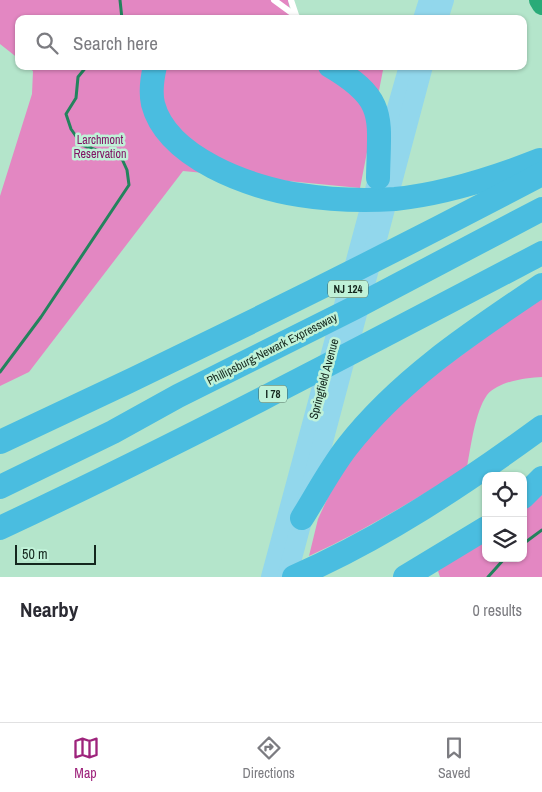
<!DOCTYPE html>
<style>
body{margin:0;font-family:"Archivo Narrow",sans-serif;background:#f7f7f7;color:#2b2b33}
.controls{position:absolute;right:15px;bottom:15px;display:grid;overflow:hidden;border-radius:10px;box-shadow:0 1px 4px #0004}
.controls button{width:45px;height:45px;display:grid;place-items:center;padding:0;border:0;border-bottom:1px solid #e1e1e2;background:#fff;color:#2b2b33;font:25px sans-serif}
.scale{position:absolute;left:15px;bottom:12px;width:81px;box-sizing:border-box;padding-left:5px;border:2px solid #14271e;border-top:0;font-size:14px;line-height:18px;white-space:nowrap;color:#14271e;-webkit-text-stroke:4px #c0f2d8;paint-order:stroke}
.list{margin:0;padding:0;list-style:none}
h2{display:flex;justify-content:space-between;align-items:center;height:65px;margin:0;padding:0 20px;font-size:21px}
h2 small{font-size:16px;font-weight:400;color:#7c7c81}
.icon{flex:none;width:28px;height:28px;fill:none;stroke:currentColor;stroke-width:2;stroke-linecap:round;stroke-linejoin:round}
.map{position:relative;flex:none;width:542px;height:577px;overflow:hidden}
.search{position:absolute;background:#fff;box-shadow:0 1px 4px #0004;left:15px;right:15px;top:15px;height:55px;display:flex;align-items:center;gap:12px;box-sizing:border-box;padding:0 18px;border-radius:10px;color:#7c7c81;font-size:19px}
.sheet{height:145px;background:#fff}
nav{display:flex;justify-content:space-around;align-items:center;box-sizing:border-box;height:70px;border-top:1px solid #e1e1e2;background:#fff;font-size:14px;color:#7c7c81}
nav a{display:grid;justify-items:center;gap:2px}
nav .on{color:#9e247c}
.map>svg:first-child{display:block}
</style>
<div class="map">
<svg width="542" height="577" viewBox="0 0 542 577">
<rect width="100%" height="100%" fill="#b4e5cb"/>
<!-- forest -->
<g fill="#e387c2">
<polygon points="0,0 288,0 290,10 304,19 19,19 19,59 0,44"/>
<polygon points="27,66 376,66 383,70 360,188 183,171 29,372 0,386 0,196 32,94 33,71"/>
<path d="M 542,295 L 542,377 C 525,378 499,381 487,395 C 475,412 471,446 467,467 C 416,499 364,531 309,556 L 318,519 L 346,458 L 396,404 Z"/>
<polygon points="542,489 542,577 440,577 438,571 486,537 486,558 523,558 523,505"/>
</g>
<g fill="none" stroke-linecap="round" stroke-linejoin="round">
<!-- stream -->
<g stroke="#23835d" stroke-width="3">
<polyline points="120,0 122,19"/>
<polyline points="0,372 41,317 129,185 127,170 122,159 82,145 71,129 66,114 76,98 78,77 87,66"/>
<polyline points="523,544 542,530"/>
<polyline points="488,577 505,558"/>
</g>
<!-- river -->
<polyline stroke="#29ab78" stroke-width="20" points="539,0 542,5"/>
<!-- service -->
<g stroke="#fff" stroke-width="6">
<polyline points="274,0 300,19"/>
<polyline points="291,0 296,15"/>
</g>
<!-- primary -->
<g stroke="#92d7ec" stroke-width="20">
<polyline points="423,19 429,0"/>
<polyline points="438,19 444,0"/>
<polyline points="383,158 409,66"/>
<polyline points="271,577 376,186"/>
<polyline points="287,577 423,66"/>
</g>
<!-- motorway -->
<g stroke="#4abde0" stroke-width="24">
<path d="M 155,66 C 152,79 150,91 153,104 C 167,158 251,188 300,195 C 331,200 363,201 395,199 C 445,194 494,178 540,160"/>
<path d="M 330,66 C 388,100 379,117 378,178"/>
<path d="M 0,442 C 183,357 363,268 542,174"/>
<polyline points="0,487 113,432 178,396 354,308 542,209"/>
<polyline points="523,497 542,478"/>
<path d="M 302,518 C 317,494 330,469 347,447 C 399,380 472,332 542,285"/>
<path d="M 0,528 C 183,442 363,347 542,253"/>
<path d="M 294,577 C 383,538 464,484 542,427"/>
<polyline points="405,577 486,528"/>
</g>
</g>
<g text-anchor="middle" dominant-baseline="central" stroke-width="5" stroke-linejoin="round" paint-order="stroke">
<!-- shield labels -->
<g fill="#c0f2d8" stroke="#486456" stroke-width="1">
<rect x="328" y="280.5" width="40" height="17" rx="4"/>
<rect x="259" y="385.5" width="28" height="17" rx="4"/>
</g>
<g font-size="11" font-weight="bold" fill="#14271e">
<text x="348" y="289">NJ 124</text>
<text x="273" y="394">I 78</text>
</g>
<!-- park labels -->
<g font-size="12" fill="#801364" stroke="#c0f2d8">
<text x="100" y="140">Larchmont<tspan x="100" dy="14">Reservation</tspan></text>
</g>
<!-- street labels -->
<g font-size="12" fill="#14271e" stroke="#c0f2d8">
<text transform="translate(272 349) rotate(-27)">Phillipsburg-Newark Expressway</text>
<text transform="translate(324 379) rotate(-75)">Springfield Avenue</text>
</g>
</g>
</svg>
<div class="controls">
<button><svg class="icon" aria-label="locate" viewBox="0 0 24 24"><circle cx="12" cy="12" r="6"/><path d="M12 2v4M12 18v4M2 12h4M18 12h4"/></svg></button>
<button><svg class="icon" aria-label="layers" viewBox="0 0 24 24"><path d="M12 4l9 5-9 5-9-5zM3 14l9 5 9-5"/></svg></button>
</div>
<div class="scale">50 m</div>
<div class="search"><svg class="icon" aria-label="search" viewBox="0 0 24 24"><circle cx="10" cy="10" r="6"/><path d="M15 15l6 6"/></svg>Search here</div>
</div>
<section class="sheet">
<h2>Nearby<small>0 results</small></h2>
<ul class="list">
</ul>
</section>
<nav>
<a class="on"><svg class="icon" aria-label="map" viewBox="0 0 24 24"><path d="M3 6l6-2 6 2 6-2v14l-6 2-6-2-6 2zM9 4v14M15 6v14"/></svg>Map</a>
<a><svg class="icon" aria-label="directions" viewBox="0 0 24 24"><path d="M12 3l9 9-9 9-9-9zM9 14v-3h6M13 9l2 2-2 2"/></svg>Directions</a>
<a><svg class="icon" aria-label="saved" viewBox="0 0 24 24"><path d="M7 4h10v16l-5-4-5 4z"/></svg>Saved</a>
</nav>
